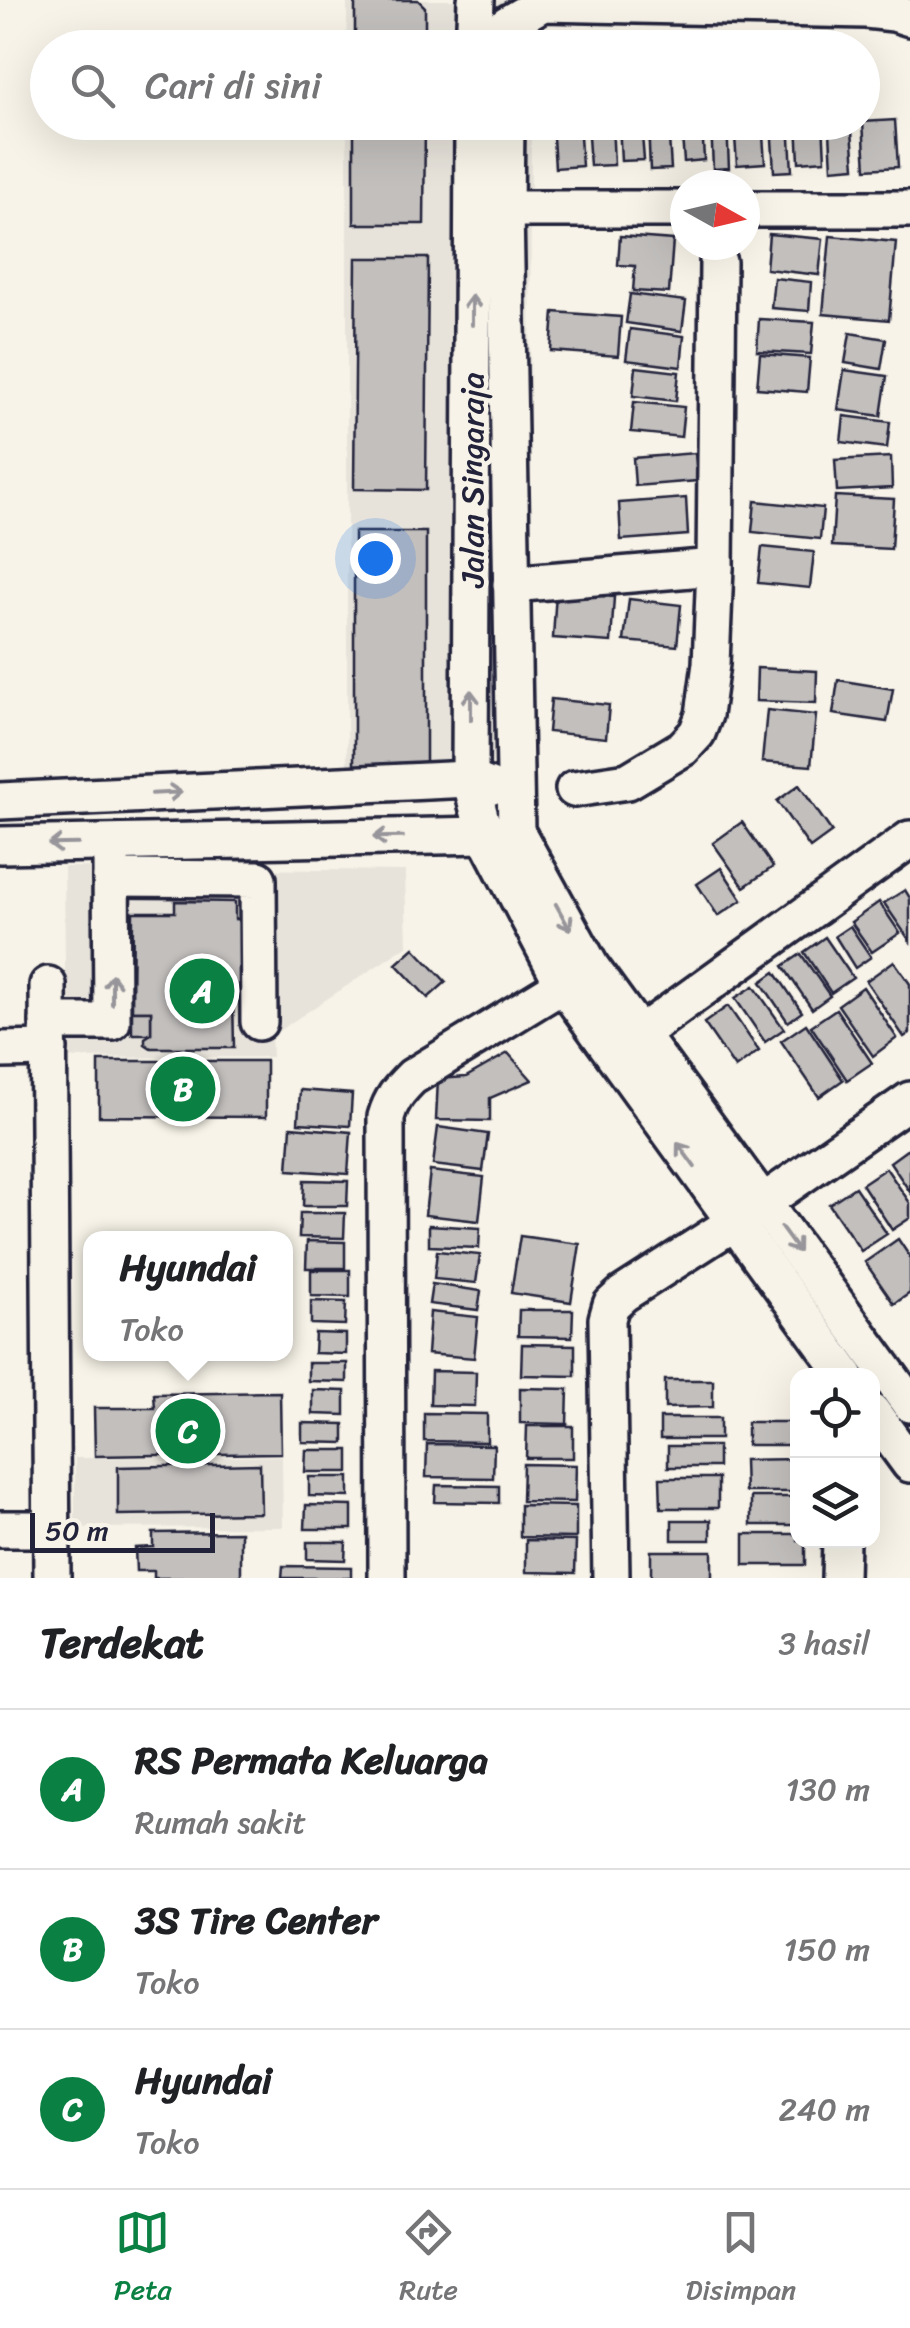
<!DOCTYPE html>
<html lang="id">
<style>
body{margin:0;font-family:Sriracha,sans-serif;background:#f2f2f2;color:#202124}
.controls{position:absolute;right:30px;bottom:30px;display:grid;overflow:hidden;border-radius:20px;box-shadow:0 10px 40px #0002}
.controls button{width:90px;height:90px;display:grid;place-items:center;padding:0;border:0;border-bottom:2px solid #e0e0e0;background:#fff;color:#202124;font:50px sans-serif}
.compass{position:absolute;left:670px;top:170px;width:90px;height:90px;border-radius:50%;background:#fff;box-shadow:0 10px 40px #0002;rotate:98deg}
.scale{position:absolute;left:30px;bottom:25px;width:185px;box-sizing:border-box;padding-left:10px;border:5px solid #22223b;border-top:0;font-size:28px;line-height:35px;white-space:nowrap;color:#22223b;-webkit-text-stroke:8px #f7f3e8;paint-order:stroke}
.you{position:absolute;left:375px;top:558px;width:35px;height:35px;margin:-25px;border:8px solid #fff;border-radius:50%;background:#1a73e8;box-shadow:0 0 0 15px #1a73e833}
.badge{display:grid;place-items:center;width:65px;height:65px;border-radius:50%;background:#0b8043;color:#fff;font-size:32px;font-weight:700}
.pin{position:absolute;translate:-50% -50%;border:5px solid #fff;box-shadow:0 2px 10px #0006}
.popup{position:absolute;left:83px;top:1231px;width:210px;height:130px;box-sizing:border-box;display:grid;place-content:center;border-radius:20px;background:#fff;filter:drop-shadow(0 2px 8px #0005);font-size:32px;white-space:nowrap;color:#757577}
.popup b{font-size:38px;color:#202124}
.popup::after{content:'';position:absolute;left:50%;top:100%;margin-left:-20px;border:20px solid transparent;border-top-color:#fff}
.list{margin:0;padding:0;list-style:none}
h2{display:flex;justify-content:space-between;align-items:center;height:130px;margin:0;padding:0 40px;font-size:42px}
h2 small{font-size:32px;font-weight:400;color:#757577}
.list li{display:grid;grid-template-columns:65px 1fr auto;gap:30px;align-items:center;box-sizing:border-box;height:160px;padding:0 40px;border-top:2px solid #e0e0e0}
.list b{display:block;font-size:38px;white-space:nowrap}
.list p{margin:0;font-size:32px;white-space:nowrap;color:#757577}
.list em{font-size:32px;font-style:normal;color:#757577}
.icon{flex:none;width:55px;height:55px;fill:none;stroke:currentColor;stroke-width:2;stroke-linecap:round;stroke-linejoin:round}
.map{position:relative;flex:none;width:910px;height:1578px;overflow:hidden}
.search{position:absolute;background:#fff;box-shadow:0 10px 40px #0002;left:30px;right:30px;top:30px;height:110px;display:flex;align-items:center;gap:25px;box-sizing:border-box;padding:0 35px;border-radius:55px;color:#757577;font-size:38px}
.sheet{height:610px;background:#fff}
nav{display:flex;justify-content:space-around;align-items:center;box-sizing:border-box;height:140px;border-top:2px solid #e0e0e0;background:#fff;font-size:28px;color:#757577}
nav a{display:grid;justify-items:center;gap:5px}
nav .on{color:#0b8043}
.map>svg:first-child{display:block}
</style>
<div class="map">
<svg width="910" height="1578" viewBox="0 0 910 1578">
<rect width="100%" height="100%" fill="#f7f3e8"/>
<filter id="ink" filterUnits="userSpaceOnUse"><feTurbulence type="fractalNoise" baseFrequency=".01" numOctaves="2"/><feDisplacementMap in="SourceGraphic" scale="20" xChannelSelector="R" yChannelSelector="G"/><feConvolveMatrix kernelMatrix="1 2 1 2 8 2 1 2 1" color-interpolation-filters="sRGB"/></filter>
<g filter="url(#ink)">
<!-- built -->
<g fill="#e7e3db">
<rect x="347" y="0" width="185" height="47"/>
<polygon points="347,123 531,123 529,784 347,786"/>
<polygon points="64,867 405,871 407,946 271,1036 272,1057 66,1058"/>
<polygon points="282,1456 283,1527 75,1528 75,1458"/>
</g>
<!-- building -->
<g fill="#c2bfbd" stroke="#22223b" stroke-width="2.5">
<polygon points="355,0 418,0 425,7 425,48 355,48"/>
<polygon points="895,120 898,167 866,169 863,122"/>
<polygon points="354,122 425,122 424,224 354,224"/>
<polygon points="552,122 579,122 582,166 555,168"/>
<polygon points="587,122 612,122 614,165 590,166"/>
<polygon points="619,122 641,122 644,160 621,161"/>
<polygon points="648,122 668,122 671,169 650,170"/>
<polygon points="681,122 702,122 704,160 684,162"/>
<polygon points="711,122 727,122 729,168 713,169"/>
<polygon points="762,122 765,163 737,165 734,123"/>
<polygon points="771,122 789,122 792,171 774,172"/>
<polygon points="797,122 823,122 825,160 799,162"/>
<polygon points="852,131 855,167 832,169 830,132"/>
<polygon points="769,234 823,239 819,275 766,269"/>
<polygon points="620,236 673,240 669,293 633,291 635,266 618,265"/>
<polygon points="830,236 896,242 889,320 823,314"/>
<polygon points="356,258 428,258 426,490 354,489"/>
<polygon points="774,278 811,282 809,311 771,308"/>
<polygon points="630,294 686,301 682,331 626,323"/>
<polygon points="554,312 621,317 618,356 551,351"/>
<polygon points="759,319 814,322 811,354 757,351"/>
<polygon points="630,329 684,336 681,367 626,360"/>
<polygon points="850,333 886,339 881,369 845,363"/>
<polygon points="760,354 810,358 807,392 757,388"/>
<polygon points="636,367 679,372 676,401 633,396"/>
<polygon points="844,370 887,376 881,416 838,410"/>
<polygon points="634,402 684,407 681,437 631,432"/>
<polygon points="844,416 890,422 887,448 841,442"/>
<polygon points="695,453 697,481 635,486 633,458"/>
<polygon points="891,457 892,488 837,491 835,460"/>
<polygon points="835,496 894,499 891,549 832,546"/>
<polygon points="686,498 688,535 621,540 619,503"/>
<polygon points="755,501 823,508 820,539 752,532"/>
<rect x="354" y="532" width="72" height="234"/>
<polygon points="762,547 814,552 810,588 758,583"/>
<polygon points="556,592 614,597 611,642 553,638"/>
<polygon points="629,599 681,605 677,646 624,641"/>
<polygon points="757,668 817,671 816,703 756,701"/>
<polygon points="838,680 893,689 887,722 833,714"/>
<polygon points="551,699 609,705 606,738 548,732"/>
<polygon points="767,710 816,715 811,766 762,762"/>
<polygon points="799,785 832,832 810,848 777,801"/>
<polygon points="742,822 773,867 744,887 713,843"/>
<polygon points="721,868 742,900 718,916 697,884"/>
<polygon points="905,890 910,898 910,941 884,903"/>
<polygon points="175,901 235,902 235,919 248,920 248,996 233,996 234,1048 151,1048 145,1044 145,1038 151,1034 151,1011 132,1011 133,912 175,912"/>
<polygon points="879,902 900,933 872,952 851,922"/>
<polygon points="850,926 871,957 855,968 835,936"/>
<polygon points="825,937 853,978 831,993 804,952"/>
<polygon points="414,948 446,982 428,998 396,964"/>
<polygon points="801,954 830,996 812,1009 783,966"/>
<polygon points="894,961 910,984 910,1033 904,1037 866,981"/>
<polygon points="775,972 802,1012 788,1022 761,982"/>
<polygon points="754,986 784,1029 765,1042 735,998"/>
<polygon points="863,987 897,1038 873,1056 838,1005"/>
<polygon points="728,1006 759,1051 735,1068 704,1023"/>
<polygon points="836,1009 872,1063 847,1080 811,1026"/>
<rect x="132" y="1011" width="19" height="23"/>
<polygon points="806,1024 843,1080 819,1097 781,1041"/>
<polygon points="508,1053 532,1080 490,1098 490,1121 436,1120 438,1079 466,1077"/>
<polygon points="99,1061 266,1061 266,1117 99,1116"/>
<polygon points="300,1090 352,1094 350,1126 298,1123"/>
<polygon points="291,1127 351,1132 348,1174 288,1170"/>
<polygon points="438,1127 488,1134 483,1171 433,1165"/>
<polygon points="908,1149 910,1151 910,1192 890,1162"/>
<polygon points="886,1168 910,1203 910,1218 892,1230 862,1184"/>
<polygon points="430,1171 484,1177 479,1221 425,1215"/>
<polygon points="304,1180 348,1181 347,1206 303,1206"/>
<polygon points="855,1187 887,1234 861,1251 829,1204"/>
<polygon points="300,1213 345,1213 344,1238 299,1237"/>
<polygon points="429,1225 480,1228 479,1248 429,1246"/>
<polygon points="520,1236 580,1244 571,1302 511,1293"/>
<polygon points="898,1239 910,1257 910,1293 894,1304 865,1262"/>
<polygon points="307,1241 345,1242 345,1268 306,1268"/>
<polygon points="437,1251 480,1255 476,1283 434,1279"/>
<polygon points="311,1270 350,1270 350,1297 311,1296"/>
<polygon points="432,1284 481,1291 478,1310 429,1304"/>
<polygon points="311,1301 346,1302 345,1325 311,1324"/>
<polygon points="519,1310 573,1310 572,1337 518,1336"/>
<polygon points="430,1312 478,1317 474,1358 427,1354"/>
<polygon points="315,1333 346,1334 346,1354 314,1353"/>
<polygon points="522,1344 575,1345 575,1376 521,1375"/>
<polygon points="308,1363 347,1363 347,1382 308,1381"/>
<polygon points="431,1371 476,1372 475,1406 430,1405"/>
<polygon points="665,1380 713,1380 713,1407 665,1408"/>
<polygon points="520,1388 568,1389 567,1424 520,1423"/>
<polygon points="313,1390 345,1391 345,1415 313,1414"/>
<polygon points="280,1392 281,1453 95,1456 94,1408 155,1408 154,1394"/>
<polygon points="424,1413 487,1414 487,1442 424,1441"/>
<rect x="660" y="1418" width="60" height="21"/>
<rect x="747" y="1422" width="51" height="23"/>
<polygon points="302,1423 344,1424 344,1443 302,1442"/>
<polygon points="527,1426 573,1426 573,1458 526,1458"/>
<polygon points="427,1444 494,1445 493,1478 426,1477"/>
<rect x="668" y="1446" width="50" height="21"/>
<polygon points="306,1450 349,1450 349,1472 305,1472"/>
<polygon points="798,1459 798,1492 745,1492 744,1460"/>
<polygon points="260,1464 261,1513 118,1515 118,1467"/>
<polygon points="523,1464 576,1465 575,1502 522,1501"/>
<polygon points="309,1477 349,1477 349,1497 309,1496"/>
<polygon points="660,1478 718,1478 718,1508 661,1508"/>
<polygon points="436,1485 499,1486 499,1503 435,1502"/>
<rect x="751" y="1497" width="47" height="28"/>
<polygon points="306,1505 352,1506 352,1529 305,1529"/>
<polygon points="520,1505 576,1506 576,1538 520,1537"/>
<rect x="672" y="1520" width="39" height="20"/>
<polygon points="241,1532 241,1578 154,1578 154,1571 136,1571 135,1548 153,1547 153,1533"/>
<polygon points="744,1534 798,1534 798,1540 805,1540 805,1565 744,1565"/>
<polygon points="526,1540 576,1541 575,1573 526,1572"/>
<polygon points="307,1542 346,1542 345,1560 307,1559"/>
<rect x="651" y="1551" width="61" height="27"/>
<polygon points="283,1566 351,1567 351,1578 282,1578"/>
</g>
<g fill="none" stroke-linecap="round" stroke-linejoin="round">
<!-- minor casing -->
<g stroke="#22223b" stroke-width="42">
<g id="minor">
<polyline points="474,48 476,0"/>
<polyline points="507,48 507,24 543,3 866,10 894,13 910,18"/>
<polyline points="473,122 470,779 485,835 564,986 846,1376"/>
<polyline points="506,122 505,209 685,209"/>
<polyline points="505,209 516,831 591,967 910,1404"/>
<polyline points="745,209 910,209"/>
<polyline points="511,584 715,567"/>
<polyline points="574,789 628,781 683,748 697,733 704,715 711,664 715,567 718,262"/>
<polyline points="0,801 470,779 490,787"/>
<polyline points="0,845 485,835 505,833"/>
<polyline points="111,878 258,879 259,1022"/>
<polyline points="48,985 52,1578"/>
<polyline points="48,1022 112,1022 111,857"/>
<polyline points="640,1034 910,839"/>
<polyline points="0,1050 49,1049"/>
<polyline points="872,1412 910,1464"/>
<polyline points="0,1529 52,1529"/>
<path d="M 387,1578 L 386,1117 C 391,1099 399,1090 412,1077 L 582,973"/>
<polyline points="611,1578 607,1319 611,1305 623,1294 735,1222 910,1100"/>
<polyline points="840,1578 841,1540"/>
</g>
</g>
<!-- minor -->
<use href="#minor" stroke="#f7f3e8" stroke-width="35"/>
</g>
<!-- one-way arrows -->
<defs><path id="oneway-shaft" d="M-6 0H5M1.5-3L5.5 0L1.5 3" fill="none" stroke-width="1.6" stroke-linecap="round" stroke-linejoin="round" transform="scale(2.5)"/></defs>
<g stroke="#97959a">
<use href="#oneway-shaft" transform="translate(472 310) rotate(-90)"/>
<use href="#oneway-shaft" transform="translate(471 705) rotate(-90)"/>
<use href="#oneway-shaft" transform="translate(167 793) rotate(-3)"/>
<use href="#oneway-shaft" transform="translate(388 837) rotate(179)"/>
<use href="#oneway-shaft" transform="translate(63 844) rotate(179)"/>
<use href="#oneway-shaft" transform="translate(563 917) rotate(61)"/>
<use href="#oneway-shaft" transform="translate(112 989) rotate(-90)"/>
<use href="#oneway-shaft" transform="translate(686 1155) rotate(-126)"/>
<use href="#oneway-shaft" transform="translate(790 1240) rotate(54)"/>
</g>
</g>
<g text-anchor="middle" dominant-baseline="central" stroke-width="9" stroke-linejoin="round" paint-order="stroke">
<!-- street labels -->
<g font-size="32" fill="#22223b" stroke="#f7f3e8">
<text transform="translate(472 480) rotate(-90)">Jalan Singaraja</text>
</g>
</g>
</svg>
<div class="controls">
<button><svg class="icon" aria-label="locate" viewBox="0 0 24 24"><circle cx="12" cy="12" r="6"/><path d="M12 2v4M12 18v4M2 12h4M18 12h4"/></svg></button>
<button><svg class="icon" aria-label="layers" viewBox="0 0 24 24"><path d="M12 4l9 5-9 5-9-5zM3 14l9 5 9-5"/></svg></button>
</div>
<svg class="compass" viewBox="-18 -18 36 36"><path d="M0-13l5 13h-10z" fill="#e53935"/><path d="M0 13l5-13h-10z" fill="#757577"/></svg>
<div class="scale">50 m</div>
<div class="you"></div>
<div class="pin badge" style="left:202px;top:991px">A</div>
<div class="pin badge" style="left:183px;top:1089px">B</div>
<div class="pin badge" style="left:188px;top:1431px">C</div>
<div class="popup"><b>Hyundai</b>Toko</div>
<div class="search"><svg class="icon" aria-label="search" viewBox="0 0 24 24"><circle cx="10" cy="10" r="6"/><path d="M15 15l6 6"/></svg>Cari di sini</div>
</div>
<section class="sheet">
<h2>Terdekat<small>3 hasil</small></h2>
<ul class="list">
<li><span class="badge">A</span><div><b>RS Permata Keluarga</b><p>Rumah sakit</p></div><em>130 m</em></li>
<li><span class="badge">B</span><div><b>3S Tire Center</b><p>Toko</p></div><em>150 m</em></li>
<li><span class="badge">C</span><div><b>Hyundai</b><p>Toko</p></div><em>240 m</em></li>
</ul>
</section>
<nav>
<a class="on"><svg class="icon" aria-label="map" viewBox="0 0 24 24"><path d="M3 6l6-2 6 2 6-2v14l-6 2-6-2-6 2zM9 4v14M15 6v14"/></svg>Peta</a>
<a><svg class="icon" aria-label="directions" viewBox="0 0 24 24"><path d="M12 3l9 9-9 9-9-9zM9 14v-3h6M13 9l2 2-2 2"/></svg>Rute</a>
<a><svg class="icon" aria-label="saved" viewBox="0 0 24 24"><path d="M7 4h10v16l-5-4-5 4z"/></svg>Disimpan</a>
</nav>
